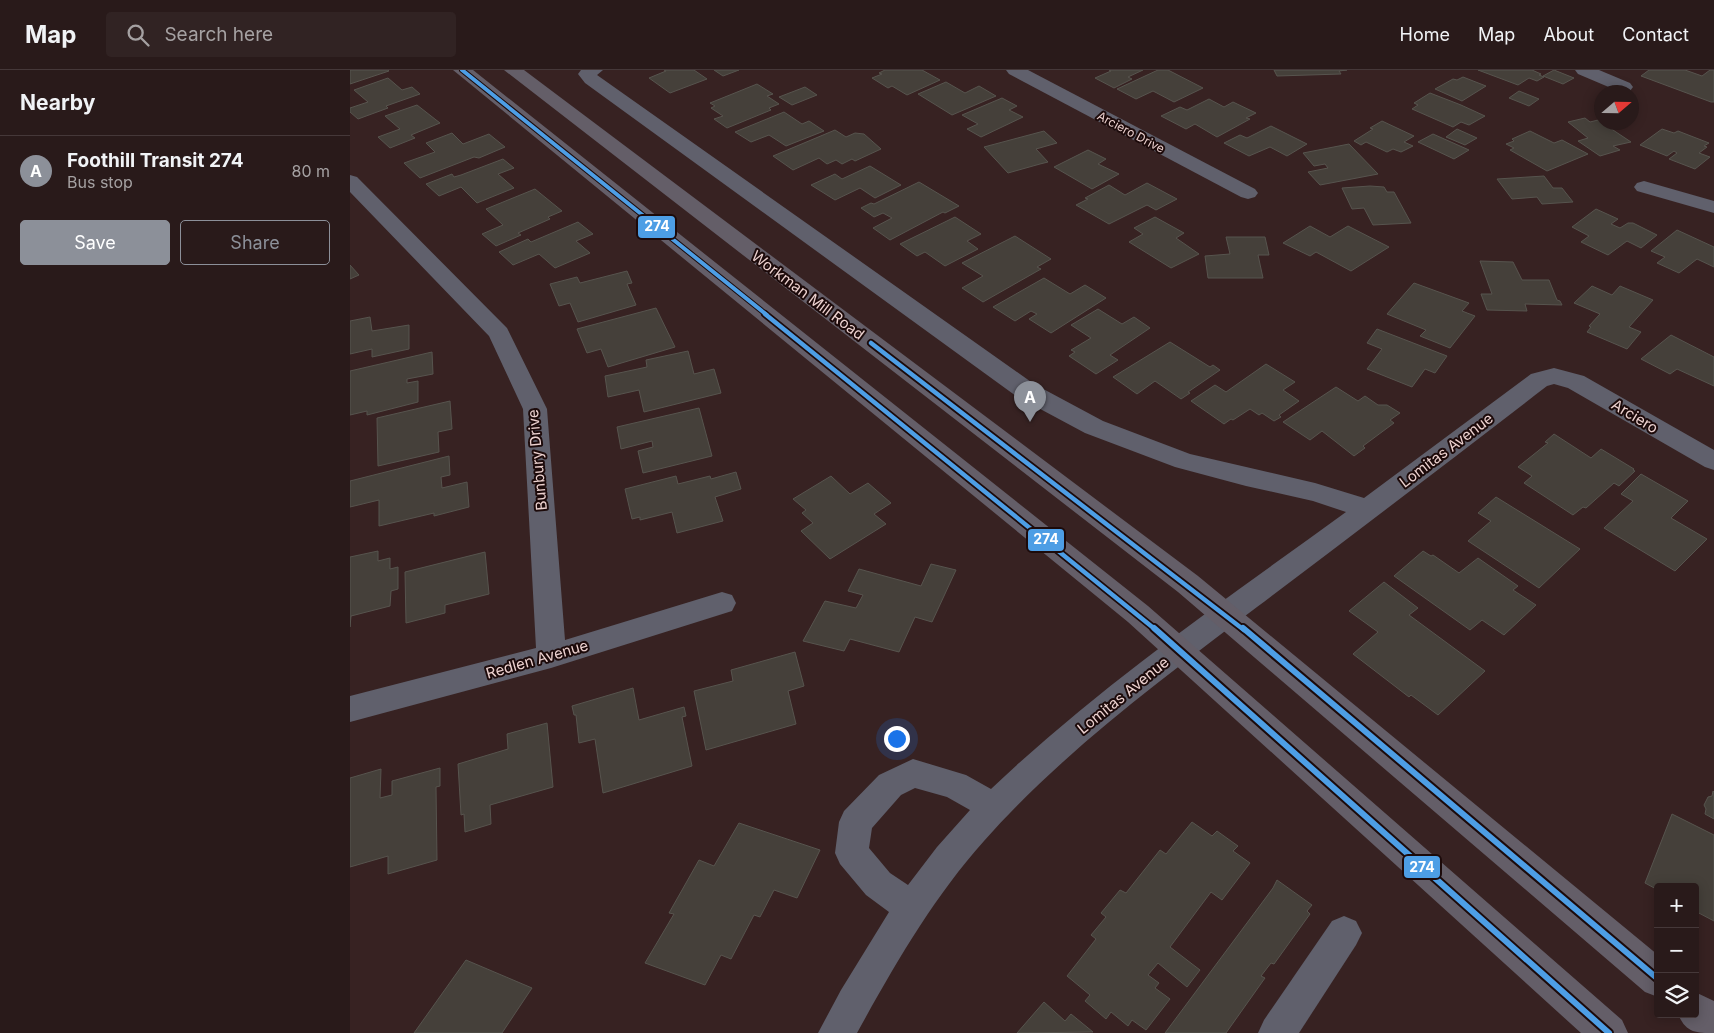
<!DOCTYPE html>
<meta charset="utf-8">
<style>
body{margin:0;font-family:Inter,sans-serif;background:#312323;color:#f1f3f6}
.controls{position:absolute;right:15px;bottom:15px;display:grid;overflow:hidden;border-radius:5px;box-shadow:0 2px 12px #0003}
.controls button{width:45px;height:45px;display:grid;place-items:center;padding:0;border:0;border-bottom:1px solid #453839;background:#291a1a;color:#f1f3f6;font:25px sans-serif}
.compass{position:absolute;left:1244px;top:15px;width:45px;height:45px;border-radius:50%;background:#291a1a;box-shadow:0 2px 12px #0003;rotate:70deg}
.you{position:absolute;left:546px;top:668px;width:18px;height:18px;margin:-12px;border:4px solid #fff;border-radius:50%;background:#1a73e8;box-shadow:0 0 0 8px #1a73e833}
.badge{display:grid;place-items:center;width:32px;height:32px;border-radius:50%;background:#8c9099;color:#fff;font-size:16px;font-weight:700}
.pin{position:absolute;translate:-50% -41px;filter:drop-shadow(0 1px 2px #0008)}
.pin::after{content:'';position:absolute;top:26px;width:18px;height:15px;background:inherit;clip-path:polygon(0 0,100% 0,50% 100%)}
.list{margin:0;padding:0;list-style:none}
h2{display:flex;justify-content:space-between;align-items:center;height:65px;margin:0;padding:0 20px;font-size:21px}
h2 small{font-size:16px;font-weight:400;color:#a5a1a2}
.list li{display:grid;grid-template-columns:32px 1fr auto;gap:15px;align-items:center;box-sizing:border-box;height:70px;padding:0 20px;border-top:1px solid #453839}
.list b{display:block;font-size:19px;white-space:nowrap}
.list p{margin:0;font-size:16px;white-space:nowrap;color:#a5a1a2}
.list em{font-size:16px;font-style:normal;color:#a5a1a2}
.actions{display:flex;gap:10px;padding:15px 20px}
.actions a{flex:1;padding:11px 0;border:1px solid #8c9099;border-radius:5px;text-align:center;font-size:18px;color:#8c9099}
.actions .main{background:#8c9099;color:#fff}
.icon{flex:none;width:28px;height:28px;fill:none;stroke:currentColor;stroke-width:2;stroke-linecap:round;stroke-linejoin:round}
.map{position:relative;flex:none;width:1364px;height:963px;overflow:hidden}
header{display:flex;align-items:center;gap:30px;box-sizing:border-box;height:70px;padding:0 25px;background:#291a1a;border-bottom:1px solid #453839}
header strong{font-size:24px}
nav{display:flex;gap:28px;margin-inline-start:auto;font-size:18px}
.search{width:350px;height:45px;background:#312323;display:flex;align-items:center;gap:12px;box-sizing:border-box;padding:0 18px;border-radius:5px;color:#a5a1a2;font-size:19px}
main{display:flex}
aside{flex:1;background:#291a1a}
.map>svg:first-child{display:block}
</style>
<header>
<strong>Map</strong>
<div class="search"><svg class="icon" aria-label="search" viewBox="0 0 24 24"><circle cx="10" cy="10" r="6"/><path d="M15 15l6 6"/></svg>Search here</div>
<nav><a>Home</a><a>Map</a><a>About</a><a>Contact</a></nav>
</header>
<main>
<aside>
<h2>Nearby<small></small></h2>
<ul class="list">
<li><span class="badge">A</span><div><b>Foothill Transit 274</b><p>Bus stop</p></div><em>80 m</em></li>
</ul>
<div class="actions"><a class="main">Save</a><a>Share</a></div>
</aside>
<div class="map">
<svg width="1364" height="963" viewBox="0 0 1364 963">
<rect width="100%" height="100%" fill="#372222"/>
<!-- building -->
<g fill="#45403a" stroke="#57544e">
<polygon points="0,0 38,0 39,1 0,14"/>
<polygon points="314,0 344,0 357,9 320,23 299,8 316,1"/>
<polygon points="364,0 389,0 373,6"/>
<polygon points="535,0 572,0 590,10 557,25 542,16 538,18 522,8 532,4 529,3"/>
<polygon points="759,0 793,0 778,7 782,9 764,18 745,8 761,1"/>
<polygon points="808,0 818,0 853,18 824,32 803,21 786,29 767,19"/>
<polygon points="924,0 997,0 989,1 991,4 927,6"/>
<polygon points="1128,0 1182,0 1191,4 1189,5 1194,7 1187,11 1179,8 1168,15"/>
<polygon points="1204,0 1224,8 1213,14 1193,6"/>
<polygon points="1299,0 1335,0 1352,6 1360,0 1364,0 1364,32 1361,32 1291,6"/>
<polygon points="1113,7 1136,16 1112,31 1085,19 1103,9 1107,10"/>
<polygon points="38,8 52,20 62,17 70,24 36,36 38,38 8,49 0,42 0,38 18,32 4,20"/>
<polygon points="596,12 615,23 629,16 646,26 602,45 568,24"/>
<polygon points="407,14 423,24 417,26 429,34 419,38 421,40 377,58 364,49 373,46 361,38 365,36 360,33"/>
<polygon points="455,17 467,25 442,35 429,27"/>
<polygon points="1169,21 1189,29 1179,36 1159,28"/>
<polygon points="1080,23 1111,35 1135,46 1119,55 1111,52 1103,57 1062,39 1068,35 1064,33"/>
<polygon points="652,28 667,36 659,40 673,47 631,67 617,59 628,54 612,45"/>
<polygon points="859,29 874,37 883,32 906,43 896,48 900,49 867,67 845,54 836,59 811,46 830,37 837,40"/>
<polygon points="67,35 90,53 61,65 65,68 40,78 28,67 50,59 35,46"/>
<polygon points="434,42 452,54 459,51 474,61 436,76 419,65 401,72 385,62"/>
<polygon points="1235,48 1240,52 1248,50 1281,72 1263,76 1270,80 1250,86 1228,71 1238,68 1218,52"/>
<polygon points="1032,51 1064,66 1054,72 1063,76 1051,82 1043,79 1037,82 1016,72 1011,75 1004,71 1023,59 1020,58"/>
<polygon points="921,56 957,74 937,86 920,77 899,86 874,73 890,65 897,68"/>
<polygon points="1107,59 1127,68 1115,75 1096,67"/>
<polygon points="1312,59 1324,63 1328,61 1359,73 1354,76 1357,77 1349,83 1360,87 1345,99 1319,89 1327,83 1324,81 1317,86 1290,75"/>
<polygon points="485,60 496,67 505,63 514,64 531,79 505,91 502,89 492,94 486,90 477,94 469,88 443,100 423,86"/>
<polygon points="694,61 707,73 686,79 698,92 690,94 658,103 634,77"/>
<polygon points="1180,61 1204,73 1212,70 1238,84 1197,101 1160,80 1164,78 1156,74 1164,71 1162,69"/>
<polygon points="102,63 113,74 139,64 155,77 129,88 124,87 70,108 54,93 85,82 76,73"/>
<polygon points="1083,64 1119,80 1104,89 1068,72"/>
<polygon points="999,74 1028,104 970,115 958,102 978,98 975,94 964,96 953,83"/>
<polygon points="738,80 756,89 748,94 769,104 742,119 704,97"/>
<polygon points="153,89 164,98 148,104 164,118 127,133 111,117 89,126 76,114 102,104 104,107 111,105"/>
<polygon points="520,96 551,115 525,128 510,118 485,130 461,115 485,104 492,109"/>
<polygon points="1194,106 1203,118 1212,118 1223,132 1192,134 1187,127 1162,129 1147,109"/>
<polygon points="569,112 609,136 595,143 593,142 540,170 523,158 542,148 533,143 524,147 511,138 521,133 524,134"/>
<polygon points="797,113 827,129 806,140 797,135 759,154 726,135 738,129 735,128 759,115 775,125"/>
<polygon points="1020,116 1034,117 1037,122 1044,122 1061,153 1023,155 1014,138 1002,139 992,118"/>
<polygon points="185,119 212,141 198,147 200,149 168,163 171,165 146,176 132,164 153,155 136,139"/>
<polygon points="1246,139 1268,149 1261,154 1270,158 1278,153 1283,153 1307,165 1291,178 1277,171 1258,185 1231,172 1239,166 1222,157"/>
<polygon points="605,147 631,164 617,171 628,179 595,196 575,182 567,186 550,174"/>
<polygon points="805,147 834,163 826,168 849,184 821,198 779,172 793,164 784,158"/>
<polygon points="228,152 243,164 226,171 240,183 205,198 189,184 163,195 149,182 178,169 181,172"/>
<polygon points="960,156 980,167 998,156 1039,177 1001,201 966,182 960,186 933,173"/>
<polygon points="1327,160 1364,177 1364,197 1347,189 1329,203 1307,193 1315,187 1301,181"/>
<polygon points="665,166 701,189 687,197 691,199 633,232 612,218 633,206 612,193"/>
<polygon points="876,167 915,167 919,185 908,185 913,208 858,208 855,186 880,184"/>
<polygon points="1130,191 1163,192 1172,210 1199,210 1207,230 1210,231 1212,235 1175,234 1177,241 1137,240 1131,224 1142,224"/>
<polygon points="0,195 9,205 0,209"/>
<polygon points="277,201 282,213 277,214 286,235 228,252 220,233 209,236 200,214 227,207 230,213"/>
<polygon points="694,208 720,224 735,215 756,228 701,263 679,249 687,244 681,241 665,251 643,237"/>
<polygon points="1064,213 1119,233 1112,241 1125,246 1100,278 1070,266 1076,260 1037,244"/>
<polygon points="1242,216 1262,225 1270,216 1303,230 1279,257 1291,262 1277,279 1237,262 1241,257 1239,256 1250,244 1224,233"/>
<polygon points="306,238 325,277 258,297 251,279 237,283 227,259"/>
<polygon points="748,239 772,254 784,247 800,258 760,285 768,290 746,304 719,286 725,282 721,280 741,268 721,255"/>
<polygon points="20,247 22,261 59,255 59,279 22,287 22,279 0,284 0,251"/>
<polygon points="1027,259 1097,286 1085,303 1075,299 1062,317 1017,299 1032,279 1017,273"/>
<polygon points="1321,265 1364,287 1364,316 1327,299 1320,304 1291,289"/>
<polygon points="820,272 860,297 863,295 870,300 838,322 840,323 831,329 805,311 787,324 763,307"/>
<polygon points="338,281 344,304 364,299 371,323 294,342 289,320 258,327 255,306 297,297 296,290"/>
<polygon points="82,282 83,304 57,309 57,313 68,311 68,332 17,345 17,341 0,345 0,301"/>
<polygon points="916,294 945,312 933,320 949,331 929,345 931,347 924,351 912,343 909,345 900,339 883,350 881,349 874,354 841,331 865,315 876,322"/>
<polygon points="986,317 1008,331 1015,326 1028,335 1037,335 1050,343 1040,350 1044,353 1013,376 1015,378 1004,386 972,361 960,370 933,352"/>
<polygon points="100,331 102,359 88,362 89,382 28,396 27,348"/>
<polygon points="349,338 362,386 293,403 288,381 303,377 302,371 271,379 267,357"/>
<polygon points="1204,364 1241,388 1251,379 1284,399 1283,400 1285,401 1269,416 1264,413 1236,438 1233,437 1223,445 1174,413 1182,406 1168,397 1198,373 1195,372"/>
<polygon points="99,386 100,405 91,407 92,418 117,412 119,437 84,446 84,443 29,456 29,430 0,437 0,411"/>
<polygon points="386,402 391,419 365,427 373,451 327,463 322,442 290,450 290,447 282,449 275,419 326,406 328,414 360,406 361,409"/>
<polygon points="1291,404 1338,431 1321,448 1357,469 1325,501 1254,458 1283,431 1271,424"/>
<polygon points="481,406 500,424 518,413 541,433 524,444 536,454 480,489 451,461 463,453 452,443 456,440 443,429"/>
<polygon points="1146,427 1230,479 1189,518 1118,471 1141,451 1128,443"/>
<polygon points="28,481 28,491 40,488 40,499 48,497 48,519 41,521 40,536 1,546 0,557 0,487"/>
<polygon points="1073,481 1081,486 1083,485 1109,503 1128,488 1168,516 1163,520 1186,535 1154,565 1132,550 1120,560 1044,506"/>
<polygon points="135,482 139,524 95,535 95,543 56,553 55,502"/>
<polygon points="581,494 606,500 582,552 565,547 549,582 500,569 494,581 453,571 475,531 506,538 513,525 498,521 509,499 571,516"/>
<polygon points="1034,512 1068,538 1059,545 1135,601 1088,645 1061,625 1059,627 1003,584 1028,562 999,541"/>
<polygon points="445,582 454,616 438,621 446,654 356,680 344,621 383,611 381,600"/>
<polygon points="283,618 289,650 334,637 336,646 332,647 342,696 253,723 245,669 229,673 226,645 224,645 222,636"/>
<polygon points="197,653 203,717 140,735 141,754 115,762 114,744 111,745 108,694 158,679 157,664"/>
<polygon points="90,698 90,716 86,717 87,790 38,804 38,786 0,797 0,708 31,699 30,728 42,725 42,711"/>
<polygon points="1363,721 1364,722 1364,749 1355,744 1356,739 1354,735 1358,727 1362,726"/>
<polygon points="1322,744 1364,765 1364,851 1345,841 1345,817 1308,817 1308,820 1295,813"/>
<polygon points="842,752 862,766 867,761 888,776 883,781 900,793 872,830 861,822 820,877 850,900 837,917 808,893 798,905 809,913 805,918 820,929 796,960 782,950 778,956 761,942 756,949 735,931 740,925 717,906 746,869 741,865 756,847 751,843 770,820 776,823 810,780 816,784"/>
<polygon points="389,753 470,780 447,828 424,820 410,847 404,845 381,889 371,885 355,915 295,893 324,844 319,843 349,790 364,796"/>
<polygon points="927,810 962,835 957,841 960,844 924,894 921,893 911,906 915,908 876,963 815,963 923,818"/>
<polygon points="116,890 182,918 152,963 64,963"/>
<polygon points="694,932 715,951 721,944 743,962 667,963"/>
</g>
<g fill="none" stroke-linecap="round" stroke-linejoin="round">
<!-- minor -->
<g fill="#60606c" fill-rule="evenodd">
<path d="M 231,0 L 253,0 L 247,5 L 684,314 L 753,351 L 840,384 L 965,413 L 1014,428 L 1181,304 L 1204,298 L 1234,306 L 1364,380 L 1364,400 L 1355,397 L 1218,318 L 1204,314 L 1197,316 C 1101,390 1004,464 907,537 C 812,609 714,681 634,771 C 583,828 544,896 507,963 L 468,963 L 491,920 L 539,842 L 516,825 L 490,794 L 485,783 L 489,752 L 494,741 L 529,705 L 563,689 L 616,705 L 641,719 C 750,615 875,530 996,442 L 963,431 L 896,416 L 825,397 L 735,363 L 666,326 L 235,13 L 228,4 ZM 565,718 L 597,727 L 620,740 L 587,777 L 558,815 L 540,803 L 519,778 L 522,758 L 551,725 Z"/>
<polygon points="656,0 678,0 905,119 908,123 905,127 898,129 891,127 659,4"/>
<polygon points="1225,0 1249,0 1280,13 1283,17 1280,21 1274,22 1268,21 1228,4"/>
<polygon points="0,105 7,107 157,258 197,339 215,570 372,522 382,525 386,533 382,541 201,598 0,652 0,626 186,578 173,339 139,266 0,122"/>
<polygon points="1294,111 1364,131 1364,143 1287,121 1284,117 1287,113"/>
<polygon points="994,846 1006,851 1012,863 1006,875 949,963 908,963 914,950 982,851"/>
</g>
<!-- major -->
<g fill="#645e68" fill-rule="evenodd">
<polygon points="103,0 123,0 798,536 1272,950 1278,963 1231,963 778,552"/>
<polygon points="154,0 174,0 848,506 1308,885 1308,927 1295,922 828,522"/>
<path d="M 1345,922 L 1364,931 L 1364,963 C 1346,963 1336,963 1328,944 L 1345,944 Z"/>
</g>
<!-- bus-1-far2 casing -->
<g stroke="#1c0a0a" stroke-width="6">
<polyline id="bus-1-far2" points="112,0 417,245"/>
</g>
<!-- bus-1-far1 casing -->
<g stroke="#1c0a0a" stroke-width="8">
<g id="bus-1-far1">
<polyline points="415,244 806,560"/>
<polyline points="521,273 894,560"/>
</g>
</g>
<!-- bus-1 casing -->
<g stroke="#1c0a0a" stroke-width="10">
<g id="bus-1">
<polyline points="804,558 1259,963"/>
<polyline points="893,558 1308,909"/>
</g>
</g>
<!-- bus-1-far2 -->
<use href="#bus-1-far2" stroke="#4d9ee5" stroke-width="4"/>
<!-- bus-1-far1 -->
<use href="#bus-1-far1" stroke="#4d9ee5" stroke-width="4.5"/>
<!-- bus-1 -->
<use href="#bus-1" stroke="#4d9ee5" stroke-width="6"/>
</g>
<g text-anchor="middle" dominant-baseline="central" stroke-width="4" stroke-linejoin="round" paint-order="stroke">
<!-- far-street labels -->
<g font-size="12" fill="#edd2d0" stroke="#1c0a0a">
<text transform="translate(781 62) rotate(28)">Arciero Drive</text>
</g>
<!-- street labels -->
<g font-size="15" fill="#edd2d0" stroke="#1c0a0a">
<text transform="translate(458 225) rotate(37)">Workman Mill Road</text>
<text transform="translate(1285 346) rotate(31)">Arciero</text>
<text transform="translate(1096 380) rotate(-37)">Lomitas Avenue</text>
<text transform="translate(187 390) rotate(-95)">Bunbury Drive</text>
<text transform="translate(187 589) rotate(-16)">Redlen Avenue</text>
<text transform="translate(773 625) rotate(-39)">Lomitas Avenue</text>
</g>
</g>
<g stroke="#1c0a0a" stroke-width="2">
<rect x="287" y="145" width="39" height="24" rx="5" fill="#4d9ee5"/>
<rect x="677" y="458" width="38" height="24" rx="5" fill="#4d9ee5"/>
<rect x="1053" y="785" width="38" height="24" rx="5" fill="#4d9ee5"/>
</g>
<g font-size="14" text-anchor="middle" font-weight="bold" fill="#fff">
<text x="307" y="161">274</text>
<text x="696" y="474">274</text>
<text x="1072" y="802">274</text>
</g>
</svg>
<div class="controls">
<button>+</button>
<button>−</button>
<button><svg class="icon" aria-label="layers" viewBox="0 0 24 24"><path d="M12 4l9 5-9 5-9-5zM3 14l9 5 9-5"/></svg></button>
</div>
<svg class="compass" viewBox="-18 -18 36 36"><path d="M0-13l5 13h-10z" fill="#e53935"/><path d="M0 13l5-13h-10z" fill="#a5a1a2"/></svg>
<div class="you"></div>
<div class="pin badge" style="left:680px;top:352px">A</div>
</div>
</main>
